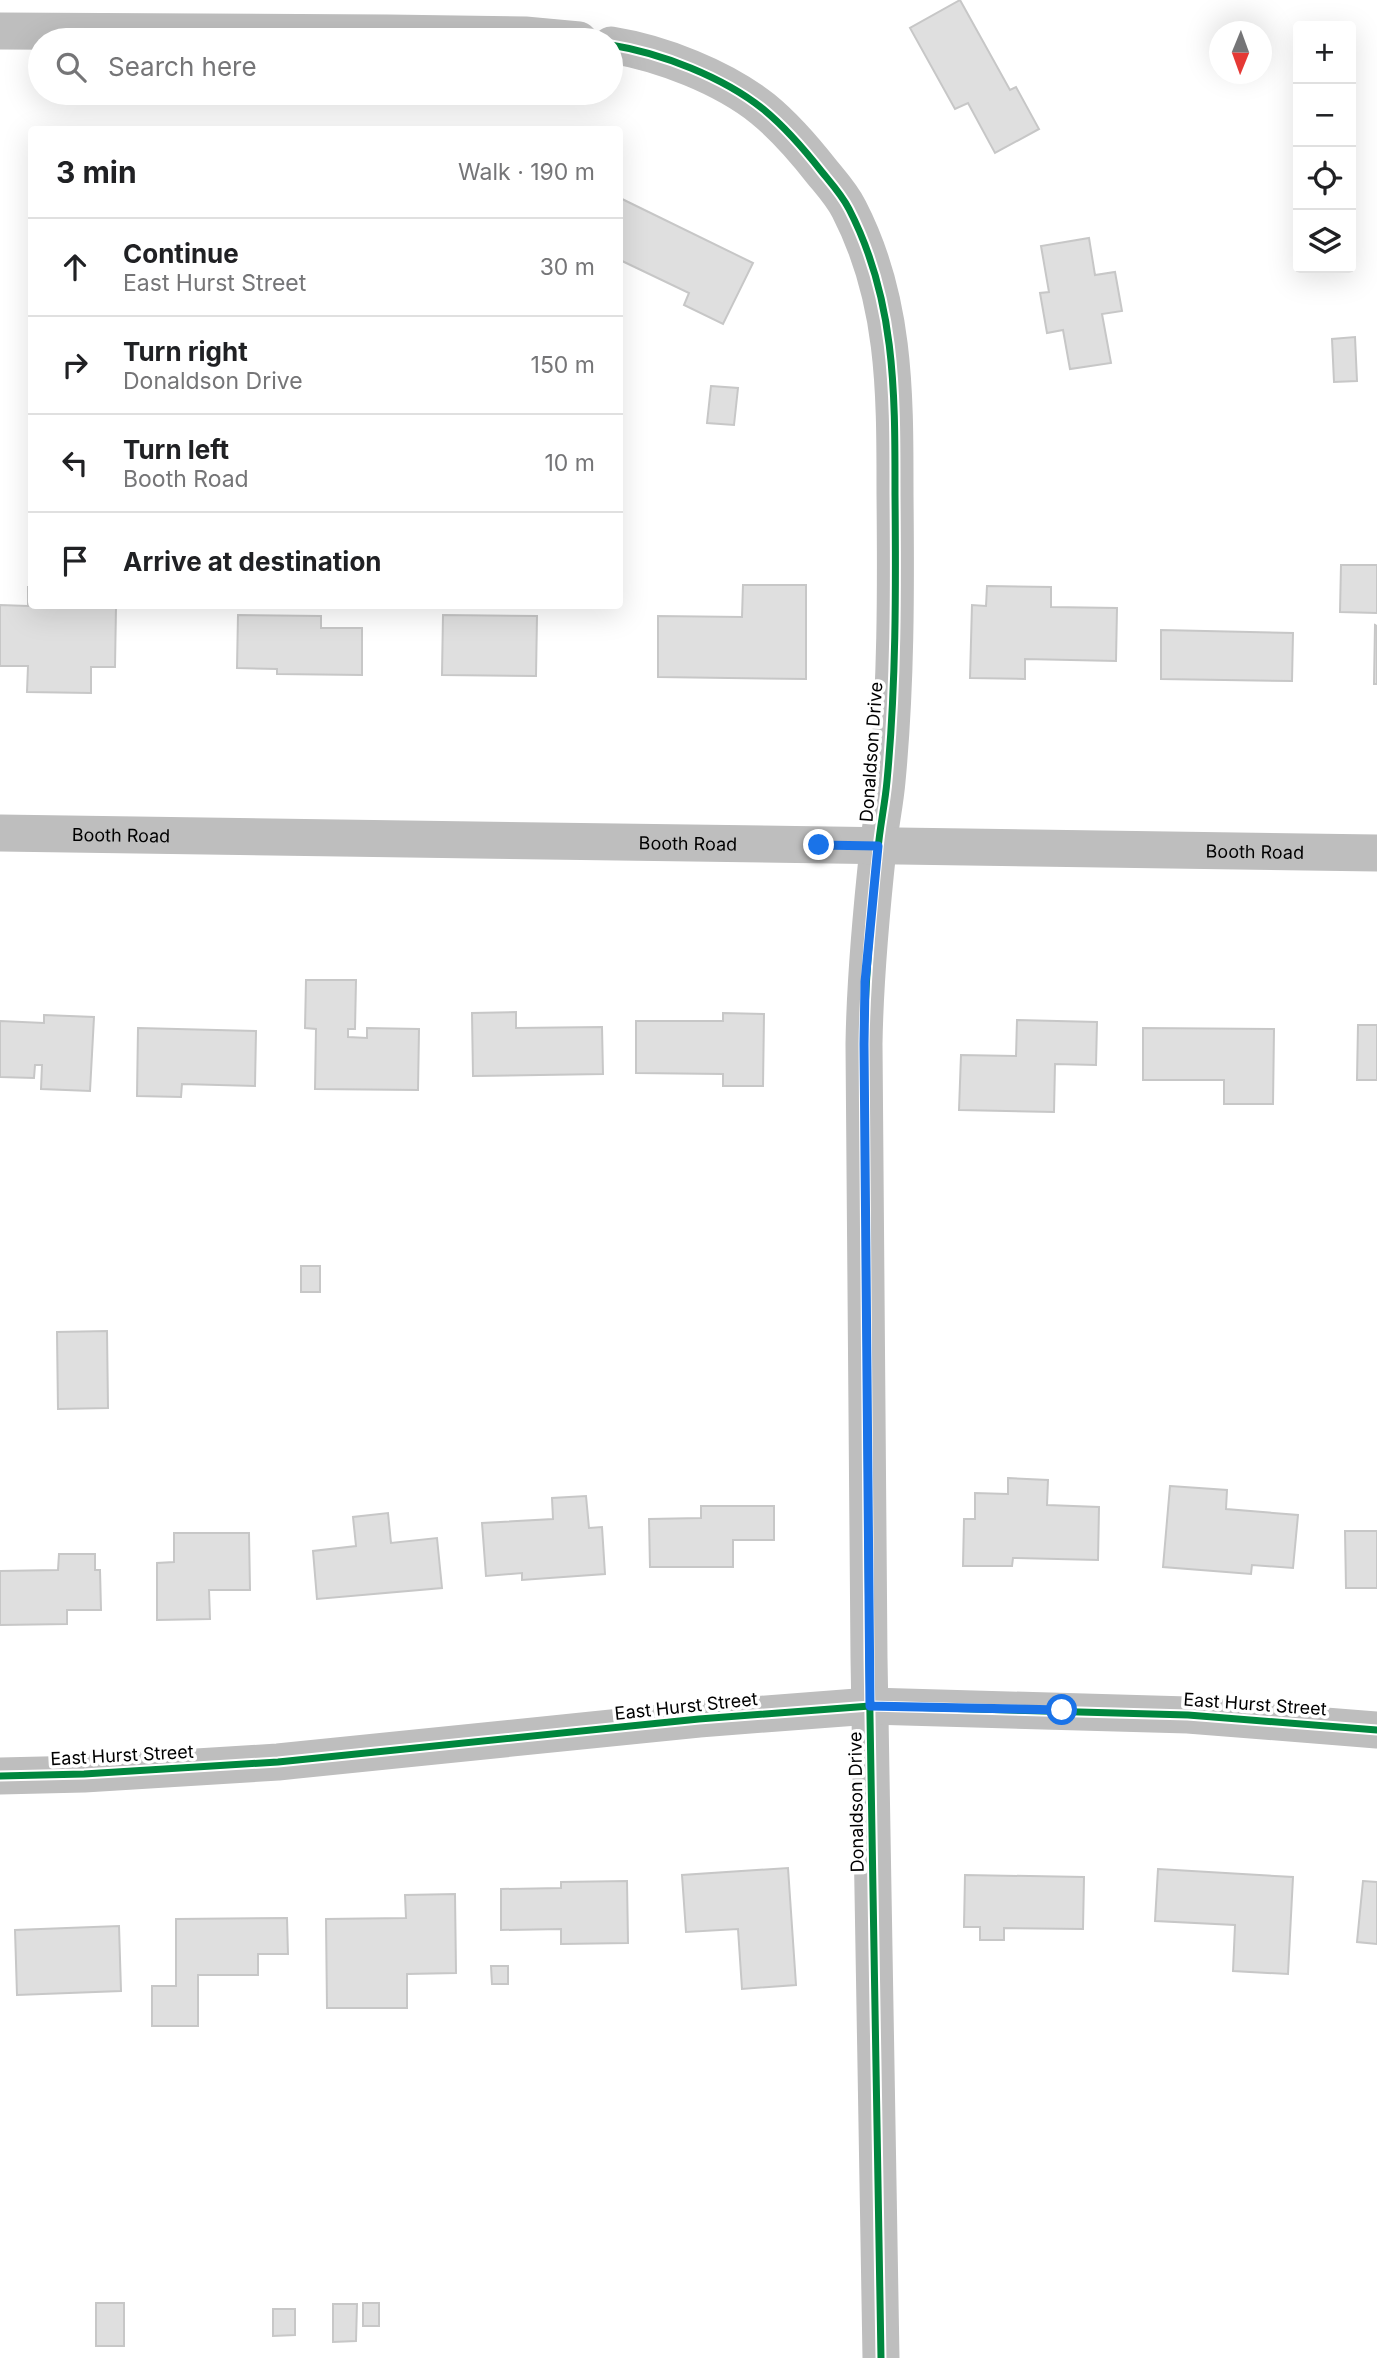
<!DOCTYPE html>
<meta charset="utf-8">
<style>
body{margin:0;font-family:Inter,sans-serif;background:#f6f6f6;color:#202124}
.controls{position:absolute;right:21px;top:21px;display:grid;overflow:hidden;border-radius:7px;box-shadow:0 7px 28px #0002}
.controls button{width:63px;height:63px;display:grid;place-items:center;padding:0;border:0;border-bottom:2px solid #e0e0e0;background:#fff;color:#202124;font:35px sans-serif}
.compass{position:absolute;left:1209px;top:21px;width:63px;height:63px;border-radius:50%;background:#fff;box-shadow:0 7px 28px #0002;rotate:181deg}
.stop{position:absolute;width:21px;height:21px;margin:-16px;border:5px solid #1a73e8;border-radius:50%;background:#fff}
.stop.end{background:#1a73e8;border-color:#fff;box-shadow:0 2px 7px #0008}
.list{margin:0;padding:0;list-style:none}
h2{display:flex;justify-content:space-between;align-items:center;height:91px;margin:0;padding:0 28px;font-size:30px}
h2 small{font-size:23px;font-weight:400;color:#757577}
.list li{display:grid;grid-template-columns:46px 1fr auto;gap:21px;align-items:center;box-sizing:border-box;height:98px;padding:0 28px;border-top:2px solid #e0e0e0}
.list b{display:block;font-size:26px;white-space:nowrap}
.list p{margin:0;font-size:23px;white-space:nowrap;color:#757577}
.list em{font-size:23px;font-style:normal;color:#757577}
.icon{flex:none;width:38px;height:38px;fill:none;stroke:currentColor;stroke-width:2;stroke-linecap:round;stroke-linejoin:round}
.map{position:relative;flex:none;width:1377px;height:2358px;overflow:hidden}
.search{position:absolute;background:#fff;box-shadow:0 7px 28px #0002;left:28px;top:28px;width:595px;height:77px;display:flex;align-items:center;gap:18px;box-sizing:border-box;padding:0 24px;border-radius:38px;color:#757577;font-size:26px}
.panel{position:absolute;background:#fff;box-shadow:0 7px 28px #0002;left:28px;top:126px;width:595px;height:483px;border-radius:7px}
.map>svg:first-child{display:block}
</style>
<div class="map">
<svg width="1377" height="2358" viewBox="0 0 1377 2358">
<rect width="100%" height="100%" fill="#fff"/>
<!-- building -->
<g fill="#dfdfdf" stroke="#c7c7c7" stroke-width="2">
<polygon points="960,0 1010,90 1016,87 1039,129 995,153 968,103 955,109 910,28"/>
<polygon points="620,198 753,263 723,324 684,305 689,293 620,260"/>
<polygon points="1089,238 1095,275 1115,272 1122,311 1102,314 1111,363 1070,369 1063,330 1047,333 1040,293 1049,292 1041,246"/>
<polygon points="1355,337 1357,381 1334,382 1332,339"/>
<polygon points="711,386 738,388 734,425 707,423"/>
<polygon points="1341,565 1377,565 1377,613 1340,612"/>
<polygon points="743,585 806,585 806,679 658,677 658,616 742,617"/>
<polygon points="987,586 1051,587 1051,607 1117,608 1116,661 1025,659 1025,679 970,678 972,605 986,606"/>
<polygon points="28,587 32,587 32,606 116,607 115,667 91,667 91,693 27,692 28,666 0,666 0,605 28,606"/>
<polygon points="238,615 321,616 321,628 362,628 362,675 277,674 277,669 237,668"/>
<polygon points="443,615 537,616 536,676 442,675"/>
<polygon points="1375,625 1377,626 1377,684 1374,684"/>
<polygon points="1161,630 1293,633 1292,681 1161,679"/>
<polygon points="306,980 356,980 355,1029 348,1029 348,1037 367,1038 367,1028 419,1029 418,1090 315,1089 316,1029 305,1028"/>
<polygon points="516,1012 516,1028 602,1027 603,1074 473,1076 472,1013"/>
<polygon points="723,1013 764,1014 763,1086 723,1086 723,1074 636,1073 636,1021 723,1021"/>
<polygon points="44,1015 94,1017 90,1091 41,1089 42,1065 35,1065 34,1078 0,1077 0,1021 44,1023"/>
<polygon points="1017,1020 1097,1022 1096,1065 1055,1064 1054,1112 959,1110 961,1055 1016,1056"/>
<polygon points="1358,1025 1377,1025 1377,1080 1357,1080"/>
<polygon points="138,1028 256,1031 255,1086 182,1084 181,1097 137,1096"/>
<polygon points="1143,1028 1274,1029 1273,1104 1224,1104 1224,1080 1143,1080"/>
<rect x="301" y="1266" width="19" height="26"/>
<polygon points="107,1331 108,1408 58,1409 57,1332"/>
<polygon points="1008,1478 1048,1480 1047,1505 1099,1507 1098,1560 1013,1558 1012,1566 963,1566 964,1519 975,1519 975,1493 1008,1494"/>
<polygon points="1170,1486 1227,1490 1226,1509 1298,1515 1293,1568 1252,1565 1251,1574 1163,1567"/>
<polygon points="586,1496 589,1528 602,1527 605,1574 522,1580 522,1573 486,1576 482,1523 553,1519 552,1498"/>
<polygon points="701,1506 774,1506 774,1540 733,1540 733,1567 650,1567 649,1519 701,1518"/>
<polygon points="388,1513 391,1543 437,1538 442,1588 317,1599 313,1551 356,1546 353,1517"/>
<polygon points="1345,1531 1377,1531 1377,1588 1346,1588"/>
<polygon points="174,1533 249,1533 250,1590 209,1590 210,1619 157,1620 157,1563 174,1562"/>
<polygon points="59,1554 95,1554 95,1570 100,1570 101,1610 67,1610 67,1624 0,1625 0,1571 58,1570"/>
<polygon points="788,1868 796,1985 742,1989 738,1929 686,1932 682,1875"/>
<polygon points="1158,1869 1293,1877 1288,1974 1233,1971 1235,1925 1155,1921"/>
<polygon points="965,1875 1084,1877 1083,1929 1004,1928 1004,1940 980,1940 980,1927 964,1927"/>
<polygon points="627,1881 628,1943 561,1944 561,1929 501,1930 501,1889 561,1888 561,1882"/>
<polygon points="1363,1881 1377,1882 1377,1944 1357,1942"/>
<polygon points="455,1894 456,1973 407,1974 407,2008 327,2008 326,1919 406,1918 405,1895"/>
<polygon points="287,1918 288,1954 258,1954 258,1975 198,1975 198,2026 152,2026 152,1986 176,1986 176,1919"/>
<polygon points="119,1926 121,1991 17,1995 15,1930"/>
<polygon points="491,1966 508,1966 508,1984 492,1984"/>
<rect x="96" y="2303" width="28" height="43"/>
<rect x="363" y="2303" width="16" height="23"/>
<polygon points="333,2304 357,2304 356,2341 333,2342"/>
<polygon points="273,2309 295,2309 295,2335 273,2336"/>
</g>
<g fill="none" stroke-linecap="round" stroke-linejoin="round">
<!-- street -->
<g stroke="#bebebe" stroke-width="37">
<polyline points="0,31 388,33 525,35 579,40"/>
<path d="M 611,45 C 661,53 723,77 763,109 C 785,127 804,149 822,172 C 831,183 842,195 849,209 C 896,300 895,394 895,494 C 896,590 896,686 887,781 C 885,804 880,826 878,849 C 871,914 865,979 864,1044 L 869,1658 L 881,2358"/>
<path id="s1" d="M 0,833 L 1377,853"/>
<polyline points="0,1776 84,1774 278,1762 699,1719 870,1706 1188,1715 1377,1730"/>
</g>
<!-- cycleway casing -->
<g stroke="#fff" stroke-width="11">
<g id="cycleway">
<path d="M 611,45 C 661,53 723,77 763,109 C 785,127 804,149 822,172 C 831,183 842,195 849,209 C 896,300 895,394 895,494 C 896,590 896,686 887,781 C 885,804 880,826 878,849 C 871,914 865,979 864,1044 L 869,1658 L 881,2358"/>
<polyline points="0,1776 84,1774 278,1762 699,1719 870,1706 1188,1715 1377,1730"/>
</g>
</g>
<!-- cycleway -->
<use href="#cycleway" stroke="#00873e" stroke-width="7"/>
</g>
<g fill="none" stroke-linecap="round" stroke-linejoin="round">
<!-- route -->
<polyline stroke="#1a73e8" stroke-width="9" points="819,845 878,846 865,982 864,1044 870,1706 1062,1710"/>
</g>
<g text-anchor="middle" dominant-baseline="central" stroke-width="7" stroke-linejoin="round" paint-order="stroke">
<!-- street labels -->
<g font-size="18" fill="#000" stroke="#fff">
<text transform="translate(871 752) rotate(-86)">Donaldson Drive</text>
<text stroke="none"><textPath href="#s1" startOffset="121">Booth Road</textPath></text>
<text stroke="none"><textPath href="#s1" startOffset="688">Booth Road</textPath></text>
<text stroke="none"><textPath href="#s1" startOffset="1255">Booth Road</textPath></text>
<text transform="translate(1255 1704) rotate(4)">East Hurst Street</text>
<text transform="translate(686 1706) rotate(-6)">East Hurst Street</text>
<text transform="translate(122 1755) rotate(-3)">East Hurst Street</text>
<text transform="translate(856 1802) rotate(-91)">Donaldson Drive</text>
</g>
</g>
</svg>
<div class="controls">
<button>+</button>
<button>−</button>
<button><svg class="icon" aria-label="locate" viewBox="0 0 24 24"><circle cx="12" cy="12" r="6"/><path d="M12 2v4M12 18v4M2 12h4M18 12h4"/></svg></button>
<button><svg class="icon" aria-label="layers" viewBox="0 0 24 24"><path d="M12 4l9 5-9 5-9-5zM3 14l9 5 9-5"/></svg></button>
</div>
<svg class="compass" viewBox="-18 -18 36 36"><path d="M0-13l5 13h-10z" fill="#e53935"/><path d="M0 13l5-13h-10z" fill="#757577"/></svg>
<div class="stop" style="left:1062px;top:1710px"></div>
<div class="stop end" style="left:819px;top:845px"></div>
<div class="search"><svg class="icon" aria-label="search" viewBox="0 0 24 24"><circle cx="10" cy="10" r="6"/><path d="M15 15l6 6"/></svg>Search here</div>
<section class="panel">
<h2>3 min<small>Walk · 190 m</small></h2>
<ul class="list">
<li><svg class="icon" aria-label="ahead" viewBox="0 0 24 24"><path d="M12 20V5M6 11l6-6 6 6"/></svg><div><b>Continue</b><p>East Hurst Street</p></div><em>30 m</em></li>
<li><svg class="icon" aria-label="right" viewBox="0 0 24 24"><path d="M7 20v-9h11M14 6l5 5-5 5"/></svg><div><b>Turn right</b><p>Donaldson Drive</p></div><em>150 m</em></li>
<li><svg class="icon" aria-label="left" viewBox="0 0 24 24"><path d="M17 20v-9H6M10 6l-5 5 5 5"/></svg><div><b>Turn left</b><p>Booth Road</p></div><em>10 m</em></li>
<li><svg class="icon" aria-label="arrive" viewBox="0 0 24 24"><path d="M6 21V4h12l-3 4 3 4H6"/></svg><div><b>Arrive at destination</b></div></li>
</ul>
</section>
</div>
